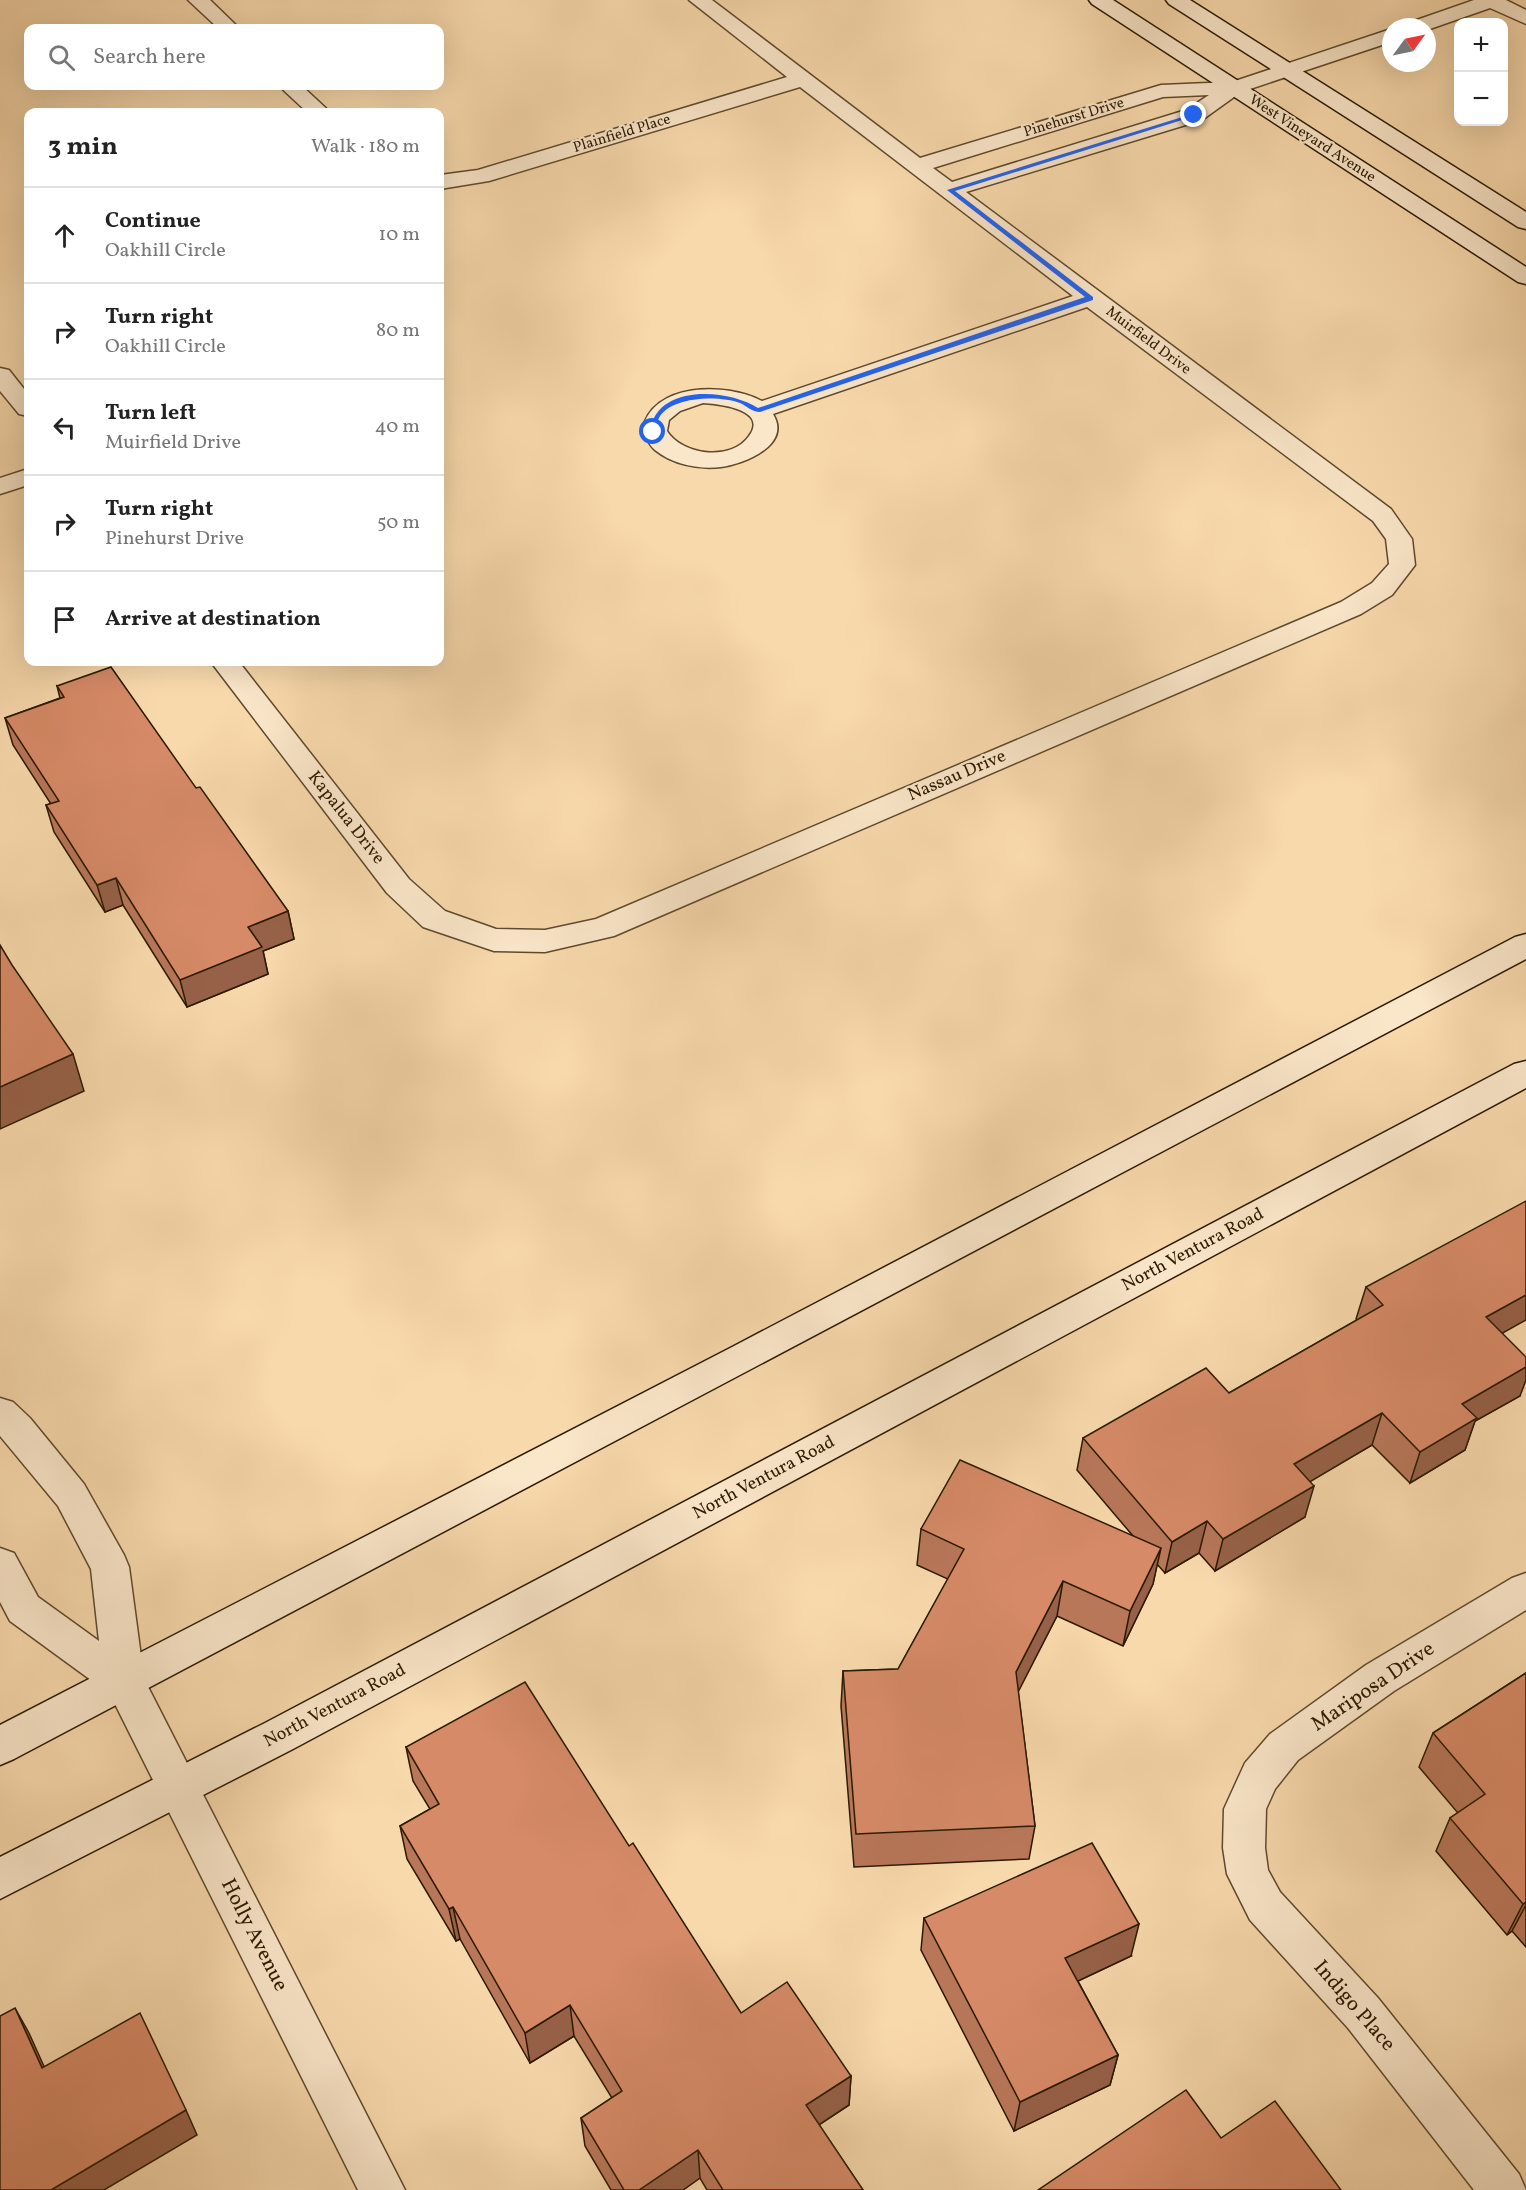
<!DOCTYPE html>
<meta charset="utf-8">
<style>
body{margin:0;font-family:Vollkorn,serif;background:#f2f2f2;color:#222}
.controls{position:absolute;right:18px;top:18px;display:grid;overflow:hidden;border-radius:12px;box-shadow:0 6px 24px #0002}
.controls button{width:54px;height:54px;display:grid;place-items:center;padding:0;border:0;border-bottom:2px solid #e0e0e0;background:#fff;color:#222;font:30px sans-serif}
.compass{position:absolute;left:1382px;top:18px;width:54px;height:54px;border-radius:50%;background:#fff;box-shadow:0 6px 24px #0002;rotate:57deg}
.stop{position:absolute;width:18px;height:18px;margin:-14px;border:4px solid #2563eb;border-radius:50%;background:#fff}
.stop.end{background:#2563eb;border-color:#fff;box-shadow:0 2px 6px #0008}
.list{margin:0;padding:0;list-style:none}
h2{display:flex;justify-content:space-between;align-items:center;height:78px;margin:0;padding:0 24px;font-size:26px}
h2 small{font-size:20px;font-weight:400;color:#767676}
.list li{display:grid;grid-template-columns:39px 1fr auto;gap:18px;align-items:center;box-sizing:border-box;height:96px;padding:0 24px;border-top:2px solid #e0e0e0}
.list b{display:block;font-size:22px;white-space:nowrap}
.list p{margin:0;font-size:20px;white-space:nowrap;color:#767676}
.list em{font-size:20px;font-style:normal;color:#767676}
.icon{flex:none;width:33px;height:33px;fill:none;stroke:currentColor;stroke-width:2;stroke-linecap:round;stroke-linejoin:round}
.map{position:relative;flex:none;width:1526px;height:2190px;overflow:hidden}
.search{position:absolute;background:#fff;box-shadow:0 6px 24px #0002;left:24px;top:24px;width:420px;height:66px;display:flex;align-items:center;gap:15px;box-sizing:border-box;padding:0 21px;border-radius:12px;color:#767676;font-size:22px}
.panel{position:absolute;background:#fff;box-shadow:0 6px 24px #0002;left:24px;top:108px;width:420px;height:558px;border-radius:12px}
.map>svg:first-child{display:block}
</style>
<div class="map">
<svg width="1526" height="2190" viewBox="0 0 1526 2190">
<rect width="100%" height="100%" fill="#f8d9ac"/>
<filter id="stains"><feTurbulence type="fractalNoise" baseFrequency=".00333" numOctaves="4"/><feColorMatrix values="0 0 0 0 .2 0 0 0 0 .09 0 0 0 0 .02 0 0 0 .5 -.17"/></filter>
<radialGradient id="worn" r=".72"><stop offset=".6" stop-color="#630" stop-opacity="0"/><stop offset="1" stop-color="#630" stop-opacity=".3"/></radialGradient>
<g fill="none" stroke-linecap="round" stroke-linejoin="round">
<!-- minor casing -->
<g stroke="#5f4a2c" stroke-width="3">
<g id="minor">
<polygon points="188,0 210,0 239,28 218,28"/>
<path d="M 689,0 L 712,0 L 920,158 L 1161,85 L 1232,82 L 1391,29 L 1391,42 L 1241,92 L 1202,120 L 966,192 L 1391,509 L 1412,539 L 1415,565 L 1392,595 L 1361,614 L 614,936 L 545,952 L 494,951 L 423,927 L 387,893 L 211,662 L 239,662 L 409,879 L 445,911 L 496,929 L 545,930 L 596,919 L 1341,602 L 1372,583 L 1389,564 L 1386,539 L 1373,521 L 1087,307 L 773,414 C 792,445 744,464 721,467 C 699,470 672,464 655,450 C 649,445 646,437 642,431 C 651,382 726,382 762,401 L 1073,296 L 800,87 L 489,181 L 440,189 L 440,175 L 478,170 L 787,77 ZM 1209,95 L 1186,110 L 952,182 L 933,168 L 1163,97 ZM 703,403 C 718,404 769,409 749,436 C 731,462 682,455 667,431 L 669,420 L 680,411 Z"/>
<polygon points="1474,0 1506,0 1526,10 1526,24 1490,8 1427,30 1427,27 1405,27 1408,23"/>
<polygon points="279,86 302,86 330,112 307,112"/>
<polygon points="0,368 9,370 28,394 28,416 19,414 0,391"/>
<polygon points="28,469 28,485 0,494 0,478"/>
<polygon points="0,1398 13,1402 30,1418 84,1484 124,1555 129,1567 144,1679 405,2190 358,2190 110,1694 10,1621 0,1602 0,1548 14,1553 38,1597 99,1641 91,1569 58,1506 0,1436"/>
<polygon points="1526,1573 1526,1610 1394,1691 1298,1760 1275,1789 1266,1809 1265,1848 1268,1870 1280,1892 1378,1998 1519,2174 1526,2190 1474,2190 1348,2028 1250,1920 1227,1874 1223,1848 1224,1809 1245,1763 1270,1734 1366,1665 1512,1578"/>
</g>
</g>
<!-- secondary casing -->
<g stroke="#2c1a01" stroke-width="3">
<g id="secondary">
<polygon points="1089,0 1113,0 1526,267 1526,284 1518,282 1092,4"/>
<polygon points="1166,0 1190,0 1526,212 1526,229 1518,227 1169,4"/>
<polygon points="1526,934 1526,959 14,1759 0,1765 0,1725 734,1346 1515,937"/>
<polygon points="1526,1061 1526,1088 293,1749 0,1899 0,1857 265,1723 1514,1064"/>
</g>
</g>
<!-- minor -->
<use href="#minor" fill="#fae6c9" fill-rule="evenodd"/>
<!-- secondary -->
<use href="#secondary" fill="#fae6c9" fill-rule="evenodd"/>
</g>
<!-- wall -->
<g fill="#b87759" stroke="#2c1a01" stroke-width="1.5">
<polygon points="57,686 196,788 288,911 294,939 263,951 268,974 187,1007 123,905 105,912 54,832 46,805 51,804 13,745 5,718 60,698"/>
<polygon points="1366,1287 1503,1334 1520,1396 1475,1421 1465,1450 1410,1483 1372,1445 1310,1481 1305,1517 1215,1571 1199,1553 1165,1573 1157,1564 1153,1584 1123,1646 1057,1616 1018,1691 1035,1826 1029,1859 854,1867 841,1706 843,1671 898,1669 948,1579 917,1565 921,1529 1133,1536 1077,1470 1083,1438 1229,1393 1357,1320 1356,1319"/>
<polygon points="1526,1673 1526,1947 1512,1931 1507,1935 1436,1851 1450,1818 1458,1813 1419,1767 1433,1733"/>
<polygon points="406,1747 629,1846 741,2013 851,2076 849,2105 819,2125 863,2190 707,2190 700,2178 683,2190 611,2190 585,2146 581,2118 612,2098 574,2036 530,2063 460,1939 456,1941 407,1859 400,1826 430,1809 413,1781"/>
<polygon points="924,1918 1131,1956 1078,1981 1118,2055 1110,2085 1014,2131 921,1950"/>
</g>
<!-- shaded-wall -->
<g fill="#966148" stroke="#2c1a01" stroke-width="1.5">
<polygon points="116,878 123,905 105,912 97,885"/>
<polygon points="288,911 294,939 263,951 268,974 187,1007 180,980 248,927"/>
<polygon points="73,1054 84,1091 0,1129 0,1087"/>
<polygon points="1526,1295 1526,1320 1474,1349 1486,1317"/>
<polygon points="1526,1367 1526,1380 1520,1396 1475,1421 1465,1450 1410,1483 1420,1452 1462,1404"/>
<polygon points="1382,1413 1372,1445 1286,1496 1294,1464"/>
<polygon points="1314,1486 1305,1517 1215,1571 1223,1539"/>
<polygon points="1207,1521 1199,1553 1165,1573 1172,1542"/>
<polygon points="1161,1548 1153,1584 1123,1646 1130,1611"/>
<polygon points="1063,1581 1057,1616 1011,1706 1016,1672"/>
<polygon points="1526,1902 1526,1905 1512,1931 1507,1935 1523,1904"/>
<polygon points="453,1907 460,1939 456,1941 449,1909"/>
<polygon points="1139,1924 1131,1956 1059,1990 1065,1958"/>
<polygon points="570,2005 574,2036 530,2063 525,2033"/>
<polygon points="15,2008 29,2033 56,2093 42,2068"/>
<polygon points="1118,2055 1110,2085 1014,2131 1020,2102"/>
<polygon points="851,2076 849,2105 805,2134 806,2105"/>
<polygon points="186,2110 197,2135 104,2190 51,2190"/>
<polygon points="698,2150 700,2178 683,2190 639,2190"/>
</g>
<!-- building -->
<g fill="#d68a67" stroke="#2c1a01" stroke-width="1.5">
<polygon points="111,667 196,788 200,787 288,911 248,927 262,947 180,980 116,878 97,885 46,805 59,801 5,718 64,697 57,686"/>
<polygon points="0,945 12,965 73,1054 0,1087"/>
<polygon points="1526,1201 1526,1295 1486,1317 1526,1357 1526,1367 1462,1404 1477,1418 1420,1452 1382,1413 1294,1464 1314,1486 1223,1539 1207,1521 1172,1542 1083,1438 1206,1368 1229,1393 1383,1305 1366,1287"/>
<polygon points="960,1460 1161,1548 1130,1611 1063,1581 1016,1672 1035,1826 856,1834 843,1671 898,1669 964,1549 921,1529"/>
<polygon points="1526,1673 1526,1902 1523,1904 1450,1818 1485,1794 1433,1733"/>
<polygon points="525,1682 629,1846 633,1843 741,2013 787,1982 851,2076 806,2105 863,2190 723,2190 698,2150 639,2190 624,2190 581,2118 622,2091 570,2005 525,2033 453,1907 449,1909 400,1826 439,1804 406,1747"/>
<polygon points="1092,1843 1139,1924 1065,1958 1118,2055 1020,2102 924,1918"/>
<polygon points="15,2008 42,2068 140,2013 186,2110 51,2190 0,2190 0,2016"/>
<polygon points="1186,2090 1221,2138 1275,2101 1341,2190 1038,2190"/>
</g>
<!-- route -->
<path fill="#2563eb" d="M 1192,114 L 1198,115 L 955,191 L 1093,297 L 1093,300 L 760,412 C 752,412 747,406 740,403 C 719,395 668,396 658,420 C 657,424 657,430 656,434 L 650,432 C 655,384 727,388 758,408 L 1085,297 L 947,190 Z"/>
<g text-anchor="middle" dominant-baseline="central" stroke-width="4.5" stroke-linejoin="round" paint-order="stroke">
<!-- far-street labels -->
<g font-size="15" fill="#2c1a01" stroke="#fae6c9">
<text transform="translate(1074 118) rotate(-17)">Pinehurst Drive</text>
<text transform="translate(622 134) rotate(-17)">Plainfield Place</text>
<text transform="translate(1312 139) rotate(33)">West Vineyard Avenue</text>
<text transform="translate(1148 341) rotate(37)">Muirfield Drive</text>
</g>
<!-- street labels -->
<g font-size="18" fill="#2c1a01" stroke="#fae6c9">
<text transform="translate(957 776) rotate(-23)">Nassau Drive</text>
<text transform="translate(346 818) rotate(52)">Kapalua Drive</text>
<text transform="translate(1193 1250) rotate(-28)">North Ventura Road</text>
<text transform="translate(764 1478) rotate(-28)">North Ventura Road</text>
<text transform="translate(335 1706) rotate(-28)">North Ventura Road</text>
</g>
<!-- near-street labels -->
<g font-size="21" fill="#2c1a01" stroke="#fae6c9">
<text transform="translate(1373 1687) rotate(-34)">Mariposa Drive</text>
<text transform="translate(254 1935) rotate(63)">Holly Avenue</text>
<text transform="translate(1354 2006) rotate(49)">Indigo Place</text>
</g>
</g>
<rect width="100%" height="100%" filter="url(#stains)"/>
<rect width="100%" height="100%" fill="url(#worn)"/>
</svg>
<div class="controls">
<button>+</button>
<button>−</button>
</div>
<svg class="compass" viewBox="-18 -18 36 36"><path d="M0-13l5 13h-10z" fill="#e53935"/><path d="M0 13l5-13h-10z" fill="#767676"/></svg>
<div class="stop" style="left:653px;top:432px"></div>
<div class="stop end" style="left:1194px;top:115px"></div>
<div class="search"><svg class="icon" aria-label="search" viewBox="0 0 24 24"><circle cx="10" cy="10" r="6"/><path d="M15 15l6 6"/></svg>Search here</div>
<section class="panel">
<h2>3 min<small>Walk · 180 m</small></h2>
<ul class="list">
<li><svg class="icon" aria-label="ahead" viewBox="0 0 24 24"><path d="M12 20V5M6 11l6-6 6 6"/></svg><div><b>Continue</b><p>Oakhill Circle</p></div><em>10 m</em></li>
<li><svg class="icon" aria-label="right" viewBox="0 0 24 24"><path d="M7 20v-9h11M14 6l5 5-5 5"/></svg><div><b>Turn right</b><p>Oakhill Circle</p></div><em>80 m</em></li>
<li><svg class="icon" aria-label="left" viewBox="0 0 24 24"><path d="M17 20v-9H6M10 6l-5 5 5 5"/></svg><div><b>Turn left</b><p>Muirfield Drive</p></div><em>40 m</em></li>
<li><svg class="icon" aria-label="right" viewBox="0 0 24 24"><path d="M7 20v-9h11M14 6l5 5-5 5"/></svg><div><b>Turn right</b><p>Pinehurst Drive</p></div><em>50 m</em></li>
<li><svg class="icon" aria-label="arrive" viewBox="0 0 24 24"><path d="M6 21V4h12l-3 4 3 4H6"/></svg><div><b>Arrive at destination</b></div></li>
</ul>
</section>
</div>
